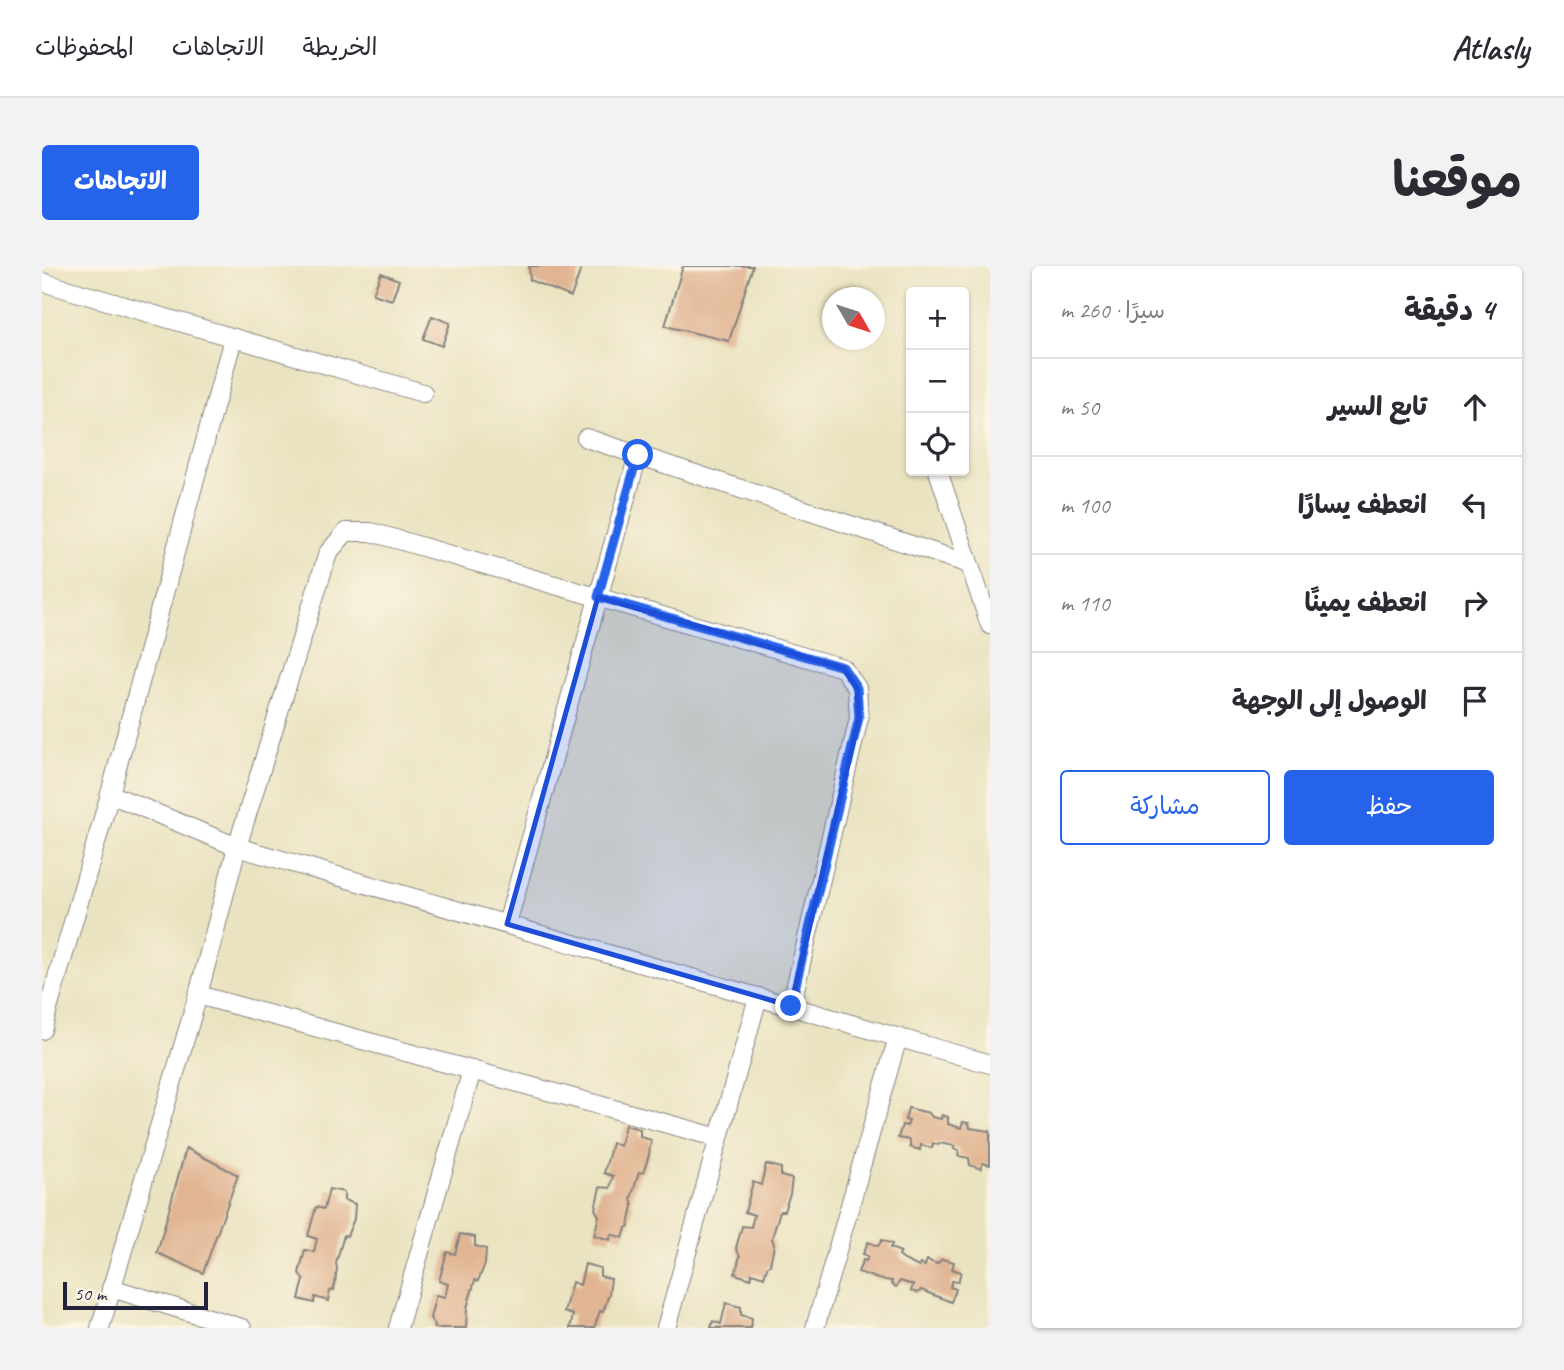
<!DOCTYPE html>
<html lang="ar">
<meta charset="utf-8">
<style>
body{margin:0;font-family:Caveat,"Playpen Sans Arabic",sans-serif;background:#f2f2f3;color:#2b2b33;direction:rtl}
.controls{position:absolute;right:21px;top:21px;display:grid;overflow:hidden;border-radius:7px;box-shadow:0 2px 5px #0004}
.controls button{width:63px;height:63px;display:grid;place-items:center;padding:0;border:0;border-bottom:2px solid #e1e1e2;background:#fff;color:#2b2b33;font:35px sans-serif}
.compass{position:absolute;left:780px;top:21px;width:63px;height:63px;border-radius:50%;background:#fff;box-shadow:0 2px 5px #0004;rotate:129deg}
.scale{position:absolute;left:21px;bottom:18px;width:145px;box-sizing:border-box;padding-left:7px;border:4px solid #22223b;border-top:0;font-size:19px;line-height:24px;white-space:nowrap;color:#22223b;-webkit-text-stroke:5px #fcf5e5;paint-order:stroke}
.stop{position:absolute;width:21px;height:21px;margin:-16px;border:5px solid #2563eb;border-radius:50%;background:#fff}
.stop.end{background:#2563eb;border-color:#fff;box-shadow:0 2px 7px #0008}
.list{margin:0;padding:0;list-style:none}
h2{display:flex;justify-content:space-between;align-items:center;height:91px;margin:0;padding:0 28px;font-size:30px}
h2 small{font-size:23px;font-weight:400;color:#7c7c81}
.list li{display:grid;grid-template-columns:46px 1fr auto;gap:21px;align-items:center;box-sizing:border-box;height:98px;padding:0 28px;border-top:2px solid #e1e1e2}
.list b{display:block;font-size:26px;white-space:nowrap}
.list em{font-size:23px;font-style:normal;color:#7c7c81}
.actions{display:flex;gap:14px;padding:21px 28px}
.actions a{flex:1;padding:16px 0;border:2px solid #2563eb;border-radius:7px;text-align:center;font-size:24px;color:#2563eb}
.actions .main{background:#2563eb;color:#fff}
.icon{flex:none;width:38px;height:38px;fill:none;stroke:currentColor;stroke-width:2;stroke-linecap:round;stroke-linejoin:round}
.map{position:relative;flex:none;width:948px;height:1062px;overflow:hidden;direction:ltr;border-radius:7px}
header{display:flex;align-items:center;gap:42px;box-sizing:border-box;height:98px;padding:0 35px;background:#fff;border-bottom:2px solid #e1e1e2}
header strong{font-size:33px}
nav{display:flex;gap:38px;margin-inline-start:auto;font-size:24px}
.intro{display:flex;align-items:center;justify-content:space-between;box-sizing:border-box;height:168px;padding:0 42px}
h1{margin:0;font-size:49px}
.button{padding:18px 32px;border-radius:7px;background:#2563eb;color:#fff;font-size:24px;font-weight:700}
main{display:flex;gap:42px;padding:0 42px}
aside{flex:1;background:#fff;border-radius:7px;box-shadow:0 2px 5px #0004}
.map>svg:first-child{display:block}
</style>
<header>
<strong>Atlasly</strong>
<nav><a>الخريطة</a><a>الاتجاهات</a><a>المحفوظات</a></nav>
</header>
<div class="intro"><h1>موقعنا</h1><a class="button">الاتجاهات</a></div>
<main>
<aside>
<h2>4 دقيقة<small>سيرًا · 260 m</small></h2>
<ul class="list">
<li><svg class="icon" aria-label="ahead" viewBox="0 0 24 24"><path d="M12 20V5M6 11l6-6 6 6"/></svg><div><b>تابع السير</b></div><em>50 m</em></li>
<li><svg class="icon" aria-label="left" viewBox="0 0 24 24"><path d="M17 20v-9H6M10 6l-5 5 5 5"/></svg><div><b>انعطف يسارًا</b></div><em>100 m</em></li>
<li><svg class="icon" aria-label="right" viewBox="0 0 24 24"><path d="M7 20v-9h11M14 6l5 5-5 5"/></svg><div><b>انعطف يمينًا</b></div><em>110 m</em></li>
<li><svg class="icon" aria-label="arrive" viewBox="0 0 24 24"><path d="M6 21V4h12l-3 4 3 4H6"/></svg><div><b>الوصول إلى الوجهة</b></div></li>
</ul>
<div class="actions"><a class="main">حفظ</a><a>مشاركة</a></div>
</aside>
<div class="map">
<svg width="948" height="1062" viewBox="0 0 948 1062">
<rect width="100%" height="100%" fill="#fcf5e5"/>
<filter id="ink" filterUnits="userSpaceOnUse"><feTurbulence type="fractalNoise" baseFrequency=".0143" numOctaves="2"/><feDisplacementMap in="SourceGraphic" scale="14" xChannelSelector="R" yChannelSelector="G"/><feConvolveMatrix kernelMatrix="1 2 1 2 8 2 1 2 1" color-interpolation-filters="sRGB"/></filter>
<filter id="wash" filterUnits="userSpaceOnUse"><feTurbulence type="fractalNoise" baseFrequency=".00686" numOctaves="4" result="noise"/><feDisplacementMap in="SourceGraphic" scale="28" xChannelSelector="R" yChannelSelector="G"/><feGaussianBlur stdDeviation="1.57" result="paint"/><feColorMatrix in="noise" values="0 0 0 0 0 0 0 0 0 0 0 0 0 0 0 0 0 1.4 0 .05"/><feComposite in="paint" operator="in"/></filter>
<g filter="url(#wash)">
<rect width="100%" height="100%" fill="#eae3c1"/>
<g id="blocks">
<!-- building -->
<g fill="#e1b593">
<polygon points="487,0 540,0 529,31 488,14"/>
<polygon points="641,0 711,0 687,75 623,60"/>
<polygon points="339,7 357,14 350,34 331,28"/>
<polygon points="390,50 408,57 400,80 381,73"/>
<polygon points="866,842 887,847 890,851 899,853 900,849 906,851 906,858 919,862 921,856 927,857 928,862 948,865 948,899 941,897 939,903 928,899 927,892 916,890 917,884 912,883 913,880 897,877 896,879 891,877 890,882 879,879 878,884 868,881 868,874 856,872 860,859 865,860 867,855 863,854"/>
<polygon points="583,859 598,863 598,871 609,874 607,889 601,907 597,906 589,933 591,940 587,960 584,962 581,972 569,968 568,974 552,969 557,950 553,943 558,921 568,922 571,910 562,907 570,877 578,880"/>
<polygon points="144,882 196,909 161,1007 115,987"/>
<polygon points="724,898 739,902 739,910 750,913 748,928 742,945 738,945 730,972 732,979 728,999 725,1001 722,1011 710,1007 709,1013 693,1008 698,990 694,982 700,960 709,961 712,949 703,946 711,916 719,919"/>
<polygon points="287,923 302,926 302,934 313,938 312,953 305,970 302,969 294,997 295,1003 292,1024 288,1025 286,1035 273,1031 272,1037 257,1033 262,1014 257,1007 263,984 272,986 275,973 266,970 274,941 282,943"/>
<polygon points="418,968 433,971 433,980 444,983 443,998 436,1015 433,1014 425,1042 424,1062 392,1062 393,1059 388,1052 394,1029 403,1031 406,1018 397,1015 405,986 413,988"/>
<polygon points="840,974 850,978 848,982 859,986 857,990 862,994 877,1001 878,998 883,1000 885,994 895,998 900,993 912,996 910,1003 919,1006 916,1016 910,1015 908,1021 914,1023 909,1036 879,1024 876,1027 869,1025 871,1019 858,1015 854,1021 849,1018 850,1015 836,1013 816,1006 821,994 824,995 826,990 821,988 826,976 836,980"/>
<polygon points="543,998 558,1002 558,1010 569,1013 567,1028 561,1046 558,1045 552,1062 528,1062 531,1049 522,1046 530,1016 538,1019"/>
<polygon points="684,1037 699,1041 699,1049 710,1052 709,1062 669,1062 671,1055 679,1058"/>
</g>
</g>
</g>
<g filter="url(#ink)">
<use href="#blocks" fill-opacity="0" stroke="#86827e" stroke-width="2"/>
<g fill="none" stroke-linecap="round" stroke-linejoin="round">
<!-- street casing -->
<g stroke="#86827e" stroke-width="20">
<g id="street">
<polyline points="0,16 381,127"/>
<polyline points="544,172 927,298"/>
<polyline points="896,205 948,359"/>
<polyline points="68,528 195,581 948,798"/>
<polyline points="465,658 596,189"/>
<polyline points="156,729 677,872"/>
<polyline points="0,764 68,528 191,72"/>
<polyline points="69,1022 200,1062"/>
<polyline points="58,1062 156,729 195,581 286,287 304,266 329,266 801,402 815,422 817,452 749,740"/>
<polyline points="356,1062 430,804"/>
<polyline points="624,1062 716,731"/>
<polyline points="773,1062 856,771"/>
</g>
</g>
<!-- street -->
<use href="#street" stroke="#fff" stroke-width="18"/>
</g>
</g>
<g fill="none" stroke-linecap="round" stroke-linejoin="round" filter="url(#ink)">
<!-- route -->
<polyline stroke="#2563eb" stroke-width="9" points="596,189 556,331 801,401 815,422 817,452 749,740"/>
</g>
<!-- marked area -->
<path fill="#1d4ed8" fill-opacity="0.2" stroke="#1d4ed8" stroke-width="5" stroke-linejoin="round" d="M 556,331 L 801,402 L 815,422 L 817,452 L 749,740 L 465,658 Z"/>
</svg>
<div class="controls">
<button>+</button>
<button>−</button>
<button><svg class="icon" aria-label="locate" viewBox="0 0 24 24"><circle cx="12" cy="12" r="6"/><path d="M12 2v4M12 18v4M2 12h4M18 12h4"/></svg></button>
</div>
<svg class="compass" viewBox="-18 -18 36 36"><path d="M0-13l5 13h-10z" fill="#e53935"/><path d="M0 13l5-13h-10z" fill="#7c7c81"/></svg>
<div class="scale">50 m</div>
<div class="stop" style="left:596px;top:189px"></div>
<div class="stop end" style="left:749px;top:740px"></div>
</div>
</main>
